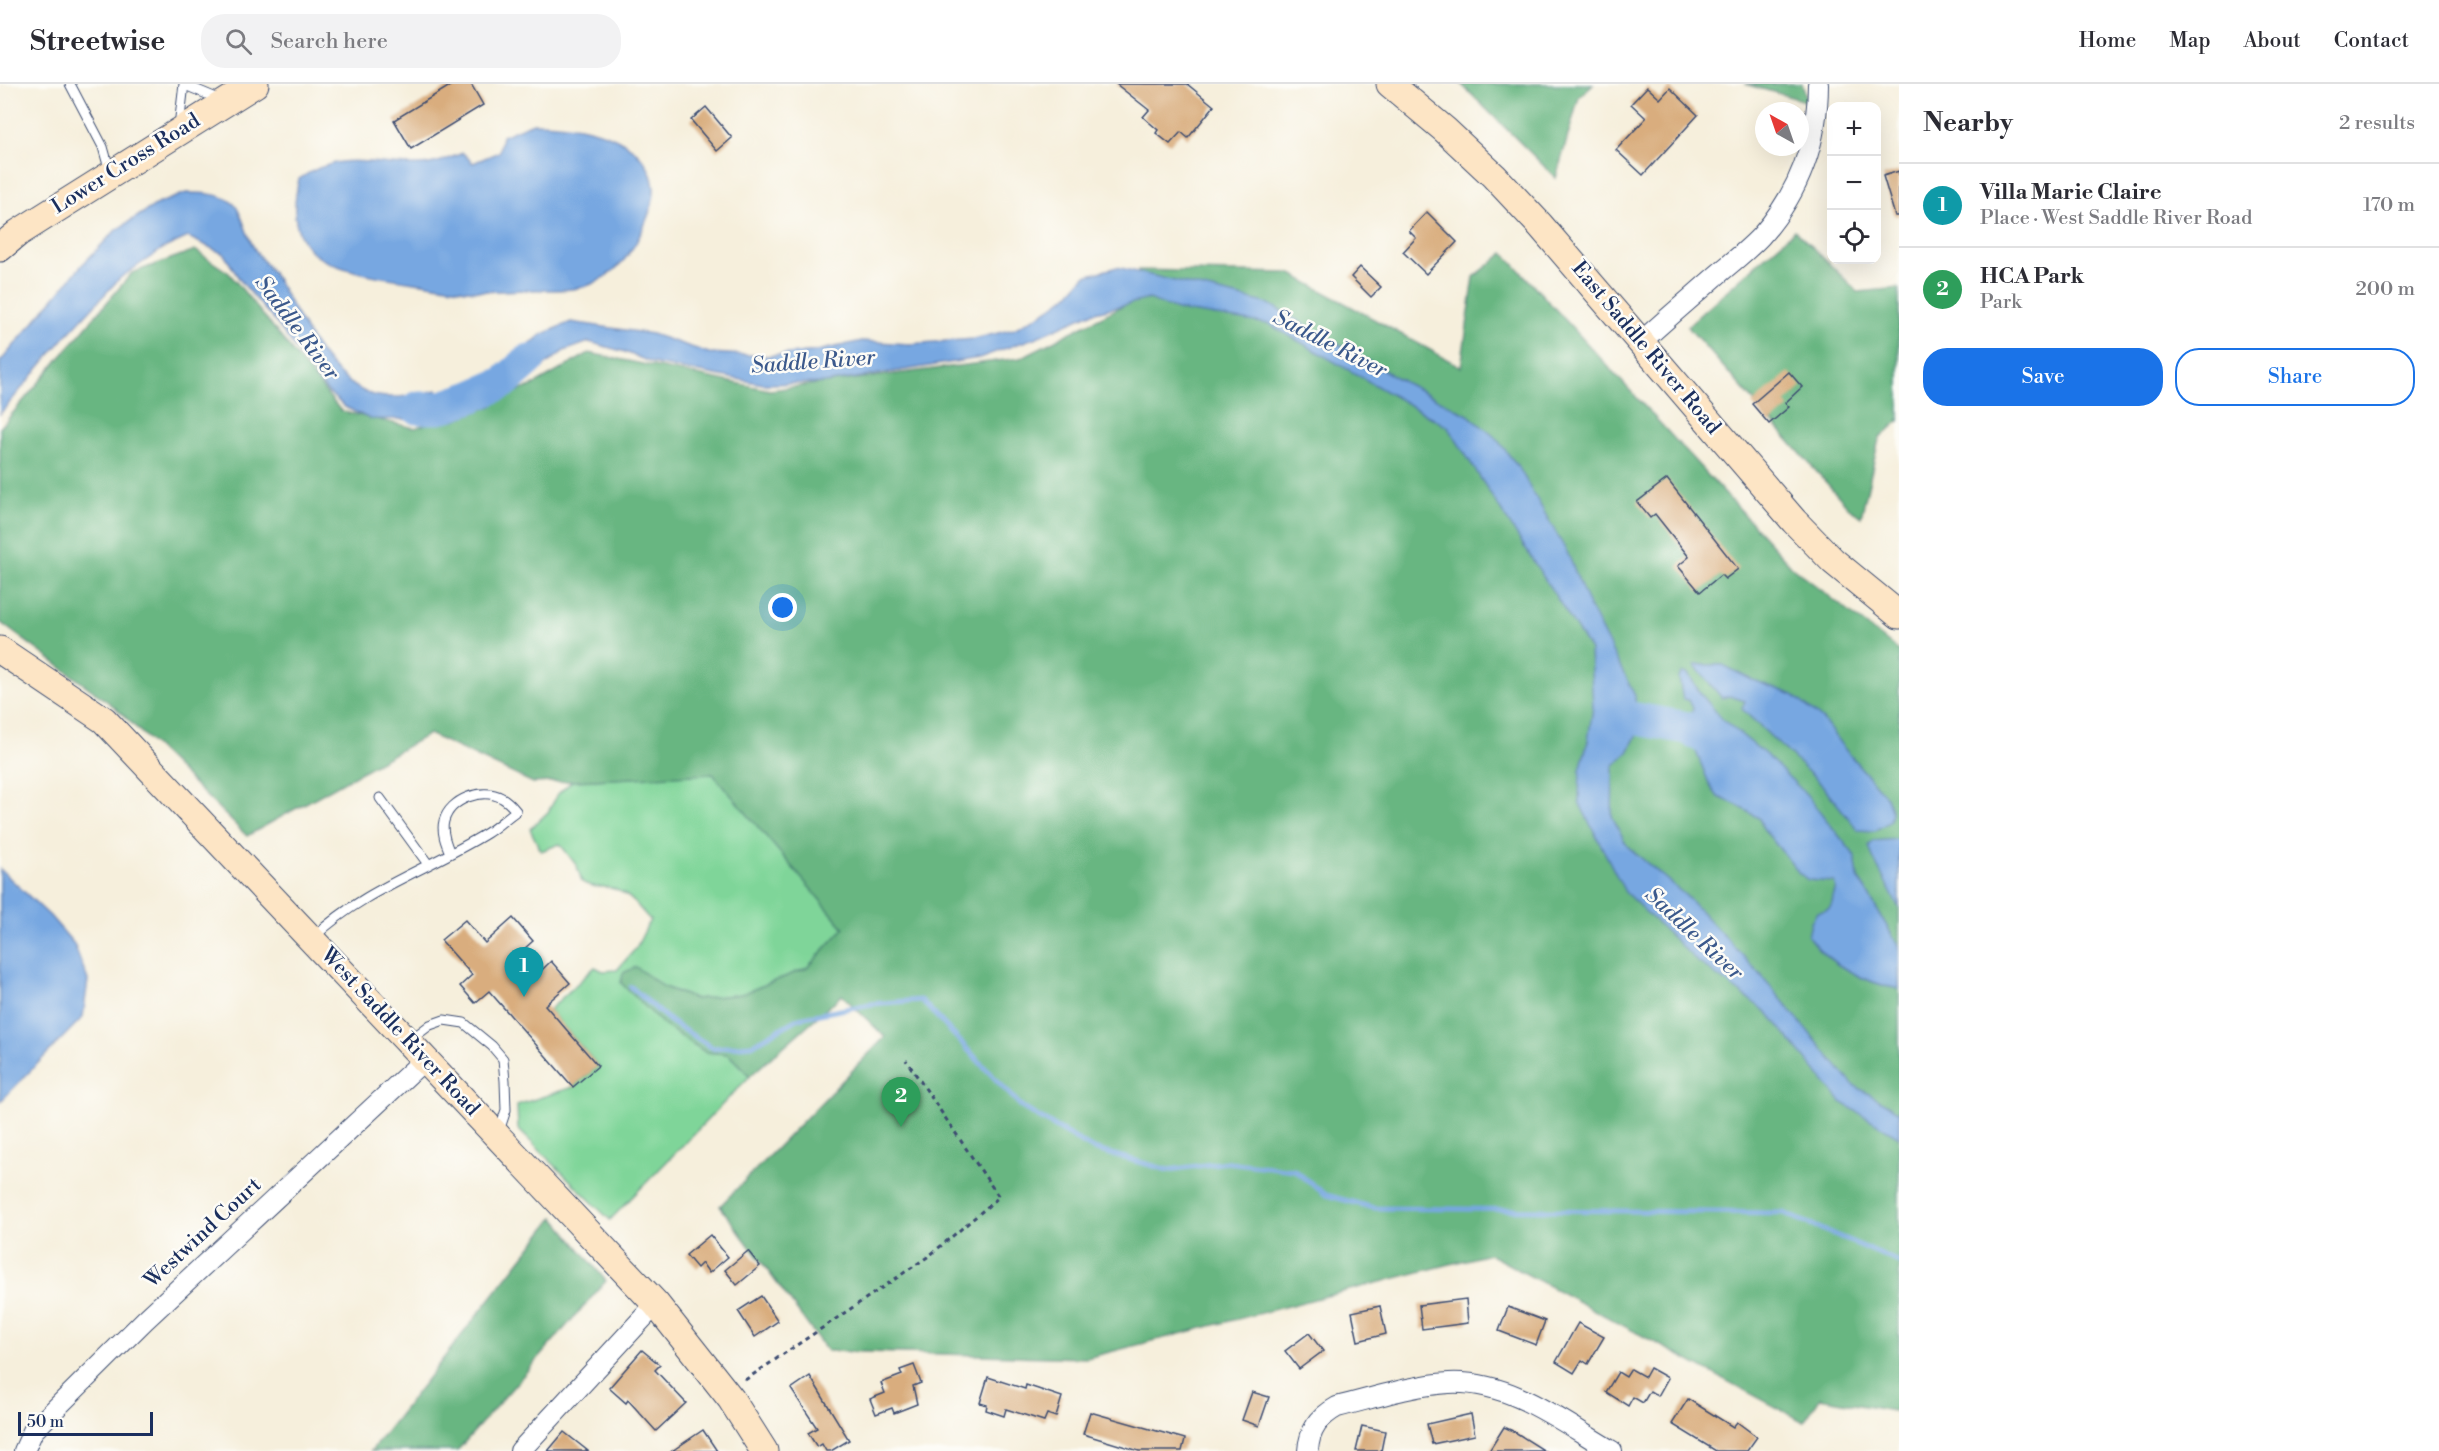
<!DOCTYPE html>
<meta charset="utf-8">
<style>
body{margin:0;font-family:"Libre Bodoni",serif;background:#f2f2f3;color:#2b2b33}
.controls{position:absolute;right:18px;top:18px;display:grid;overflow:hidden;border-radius:12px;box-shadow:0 6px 24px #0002}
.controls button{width:54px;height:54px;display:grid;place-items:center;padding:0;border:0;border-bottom:2px solid #e1e1e2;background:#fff;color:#2b2b33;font:30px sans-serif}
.compass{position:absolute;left:1755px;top:18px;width:54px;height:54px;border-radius:50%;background:#fff;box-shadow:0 6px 24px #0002;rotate:320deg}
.scale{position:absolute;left:18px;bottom:15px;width:135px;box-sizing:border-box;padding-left:6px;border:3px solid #1b2f5e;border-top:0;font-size:16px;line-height:21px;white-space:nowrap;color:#1b2f5e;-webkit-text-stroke:4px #fdfcf7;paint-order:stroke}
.you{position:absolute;left:783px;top:524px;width:21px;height:21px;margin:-15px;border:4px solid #fff;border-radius:50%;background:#1a73e8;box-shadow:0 0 0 9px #1a73e833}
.badge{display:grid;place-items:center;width:39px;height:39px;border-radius:50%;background:#1a73e8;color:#fff;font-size:20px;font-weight:700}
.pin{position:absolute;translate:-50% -50px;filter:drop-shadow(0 2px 3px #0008)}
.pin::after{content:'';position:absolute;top:32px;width:21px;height:18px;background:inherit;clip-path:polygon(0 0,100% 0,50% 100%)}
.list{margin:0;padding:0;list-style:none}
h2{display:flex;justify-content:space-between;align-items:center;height:78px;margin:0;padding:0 24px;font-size:26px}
h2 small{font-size:20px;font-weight:400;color:#7c7c81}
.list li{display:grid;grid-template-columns:39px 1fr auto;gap:18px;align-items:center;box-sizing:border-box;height:84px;padding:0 24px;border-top:2px solid #e1e1e2}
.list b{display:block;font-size:22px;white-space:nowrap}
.list p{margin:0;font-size:20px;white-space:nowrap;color:#7c7c81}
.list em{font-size:20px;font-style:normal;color:#7c7c81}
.actions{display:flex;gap:12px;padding:18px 24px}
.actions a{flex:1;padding:14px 0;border:2px solid #1a73e8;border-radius:24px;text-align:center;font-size:21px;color:#1a73e8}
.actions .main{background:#1a73e8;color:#fff}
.icon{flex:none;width:33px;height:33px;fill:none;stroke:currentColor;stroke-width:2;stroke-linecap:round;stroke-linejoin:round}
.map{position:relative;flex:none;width:1899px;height:1367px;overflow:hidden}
header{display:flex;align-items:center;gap:36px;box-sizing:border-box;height:84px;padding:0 30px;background:#fff;border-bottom:2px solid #e1e1e2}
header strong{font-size:28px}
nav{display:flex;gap:33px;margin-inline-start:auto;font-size:21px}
.search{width:420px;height:54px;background:#f2f2f3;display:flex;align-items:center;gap:15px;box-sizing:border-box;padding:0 21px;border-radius:24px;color:#7c7c81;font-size:22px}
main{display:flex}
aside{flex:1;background:#fff}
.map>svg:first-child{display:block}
</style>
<header>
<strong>Streetwise</strong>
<div class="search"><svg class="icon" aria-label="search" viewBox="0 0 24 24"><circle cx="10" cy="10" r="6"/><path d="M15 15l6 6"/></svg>Search here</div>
<nav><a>Home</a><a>Map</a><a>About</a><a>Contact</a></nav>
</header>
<main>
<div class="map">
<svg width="1899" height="1367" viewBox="0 0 1899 1367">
<rect width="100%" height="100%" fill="#fdfcf7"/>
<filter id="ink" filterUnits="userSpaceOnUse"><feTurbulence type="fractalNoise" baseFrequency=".0167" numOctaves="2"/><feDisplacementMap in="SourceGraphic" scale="12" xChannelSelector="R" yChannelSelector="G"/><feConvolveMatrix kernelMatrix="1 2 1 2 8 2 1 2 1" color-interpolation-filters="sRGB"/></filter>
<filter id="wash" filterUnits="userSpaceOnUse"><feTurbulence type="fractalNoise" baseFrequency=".008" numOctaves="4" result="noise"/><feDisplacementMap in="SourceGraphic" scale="24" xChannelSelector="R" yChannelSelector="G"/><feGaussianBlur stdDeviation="1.35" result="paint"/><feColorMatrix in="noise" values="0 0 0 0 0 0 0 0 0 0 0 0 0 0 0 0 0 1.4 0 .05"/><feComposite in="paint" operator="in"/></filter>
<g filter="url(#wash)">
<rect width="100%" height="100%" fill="#f6efdc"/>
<!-- green -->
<path fill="#7fd599" stroke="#4d827c" stroke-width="1.5" d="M 713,689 L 844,844 L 807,884 L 742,910 L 696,915 L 664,903 L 636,884 L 705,968 L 728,970 L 750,992 L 610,1136 L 518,1045 L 517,1021 L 573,1003 L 598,982 L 549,926 L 595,883 L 603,887 L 617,886 L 636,864 L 650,836 C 639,824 630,810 614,805 C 601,801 596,806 582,798 L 577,782 L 560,760 L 541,767 L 530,745 L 548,728 L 558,710 L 572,697 Z"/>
<!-- forest -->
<g fill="#67b681" stroke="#417270" stroke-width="1.5">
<polygon points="1461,0 1593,0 1579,13 1556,94"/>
<polygon points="1745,0 1802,0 1808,18"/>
<polygon points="1795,146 1858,208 1899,204 1899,337 1879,355 1861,433 1848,423 1687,242"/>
<polygon points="195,166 229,189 341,327 415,344 532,302 589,269 770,306 1020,274 1148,209 1138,186 1290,189 1461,283 1474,193 1504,169 1792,483 1899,567 1899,1328 1820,1314 1804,1338 1489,1170 1087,1274 827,1267 720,1122 885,953 842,911 750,992 728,970 705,968 665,942 621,899 623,889 636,883 664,903 695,915 742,910 807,884 844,844 713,690 533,699 429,650 247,752 116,624 0,538 0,344 132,189"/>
<polygon points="554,1133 606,1197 457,1367 371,1367"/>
</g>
<!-- water -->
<g fill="#77a7e1" stroke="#496ba0" stroke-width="1.5">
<path d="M 533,39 C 577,39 647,49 654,103 C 655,117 647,135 642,147 C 632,169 616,189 594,199 C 573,209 550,205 527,206 C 511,206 494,208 477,207 C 461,206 444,202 428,200 C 397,195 333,189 311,167 C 291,147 293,120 299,95 C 341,66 369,81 415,81 C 432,82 447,75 463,69 L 473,79 L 499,68 L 502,52 Z"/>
<path d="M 186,109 C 201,109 223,109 234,120 C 241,126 247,152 253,162 C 258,172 267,181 274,191 C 299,231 320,286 365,308 C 386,318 417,311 437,306 L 450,315 L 467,318 L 483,311 L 496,301 L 503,285 L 526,264 L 541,251 L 571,238 L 652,250 L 709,269 L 767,272 L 817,267 L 862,257 L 909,260 L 974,255 L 1014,245 L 1043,229 L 1068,211 L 1085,192 L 1117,183 L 1269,220 L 1406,299 L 1468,331 L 1496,354 L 1519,384 L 1568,470 L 1589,522 L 1635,612 L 1636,652 L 1628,668 L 1613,682 L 1612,732 L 1627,762 L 1686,812 L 1761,891 L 1852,1000 L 1899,1028 L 1899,1053 L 1841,1018 L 1768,929 L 1698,878 L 1625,808 L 1579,718 L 1580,686 L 1588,657 L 1593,623 L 1590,566 L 1448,343 L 1269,240 L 1177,226 L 1149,215 L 1091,229 L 1037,253 L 979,274 L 824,299 L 763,300 L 652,279 L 625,268 L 589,258 L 564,267 L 491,322 L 454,336 L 370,335 L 345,323 L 326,306 L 277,240 L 240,196 L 224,170 L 188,153 L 164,164 L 120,194 L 65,253 L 0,330 L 0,278 L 82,181 L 116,146 L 157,120 Z"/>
<polygon points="1694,581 1723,581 1750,595 1793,611 1823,636 1843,663 1887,714 1892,728 1890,737 1875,747 1858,746 1822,701 1742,625 1745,617 1730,612 1722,614"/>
<path d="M 1682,589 L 1688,590 L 1700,609 L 1722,635 L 1765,670 L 1806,710 L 1855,772 L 1858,793 L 1899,863 L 1899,905 C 1866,899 1827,880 1808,852 L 1811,839 L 1817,828 C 1829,827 1832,824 1833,813 C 1835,806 1837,805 1834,798 L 1808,796 L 1799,789 L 1763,744 L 1759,734 L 1735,720 L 1718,713 L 1710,702 L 1693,660 L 1689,639 L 1693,624 L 1689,616 L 1683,615 L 1679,594 Z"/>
<polygon points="1899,755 1899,824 1873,774 1869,762 1873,757"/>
<polygon points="0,785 50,832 74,860 88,896 83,933 0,1018"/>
</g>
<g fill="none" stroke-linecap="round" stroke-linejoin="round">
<!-- stream -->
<polyline stroke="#77a7e1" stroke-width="5" points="631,903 671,938 713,964 752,961 799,934 871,920 921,916 1023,1024 1093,1065 1168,1086 1227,1078 1294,1086 1326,1111 1374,1124 1784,1129 1899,1178"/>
<!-- river -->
<g stroke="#77a7e1" stroke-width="33">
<polyline points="417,324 439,324 471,313 503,299 529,276"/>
<polyline points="1612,603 1620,632 1687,644 1729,667"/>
</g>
</g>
<g id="blocks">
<!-- building -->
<g fill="#d9ad7e">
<polygon points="453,0 471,0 483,21 411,65 394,36"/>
<polygon points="1116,0 1187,0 1214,22 1188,54 1181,48 1170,60 1156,49 1158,46 1143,33 1149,26"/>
<polygon points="1647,3 1660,15 1670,4 1698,31 1643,91 1616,66 1646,34 1631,20"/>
<polygon points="706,23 732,54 717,67 691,36"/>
<polygon points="1899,87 1899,132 1895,132 1883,92"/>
<polygon points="1427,128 1457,158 1426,190 1403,168 1416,154 1409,147"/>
<polygon points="1360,183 1381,203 1371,213 1351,193"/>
<polygon points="1789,288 1802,303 1785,319 1789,323 1769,340 1752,320"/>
<polygon points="1667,395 1738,485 1725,495 1721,491 1700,508 1678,482 1689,473 1655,430 1650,434 1637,418"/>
<polygon points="513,834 533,857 524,865 542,886 551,877 570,899 545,921 598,982 573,1003 489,907 475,919 460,902 472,891 441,856 465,836 485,859"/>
<polygon points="710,1151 728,1173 709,1189 702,1179 697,1184 686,1171"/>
<polygon points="748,1167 760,1182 737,1201 725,1186"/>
<polygon points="761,1212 778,1237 755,1253 738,1227"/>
<polygon points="1466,1215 1468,1239 1422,1245 1419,1221"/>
<polygon points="1380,1222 1386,1250 1358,1257 1352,1228"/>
<polygon points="1508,1223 1545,1237 1536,1261 1499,1247"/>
<polygon points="1578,1239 1604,1253 1588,1280 1582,1276 1574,1289 1556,1278"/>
<polygon points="1309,1249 1323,1267 1299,1285 1285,1267"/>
<polygon points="642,1266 660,1281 655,1286 686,1319 656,1347 628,1316 626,1319 609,1304"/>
<polygon points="914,1281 921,1299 913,1302 917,1320 894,1329 892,1324 876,1330 870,1315 885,1309 881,1299 902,1291 900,1286"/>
<polygon points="1650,1284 1668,1294 1658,1312 1650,1307 1643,1319 1633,1313 1628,1322 1606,1308 1618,1288 1626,1293 1631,1285 1645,1293"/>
<polygon points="810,1292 849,1356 831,1367 826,1367 822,1360 817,1363 808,1349 817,1344 791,1305"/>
<polygon points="988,1293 1025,1305 1026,1301 1062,1313 1056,1333 1047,1330 1044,1337 1006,1325 1004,1332 986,1326 987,1321 980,1319"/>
<polygon points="1252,1308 1269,1313 1259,1342 1242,1336"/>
<polygon points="1688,1315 1733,1343 1737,1338 1757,1353 1747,1367 1716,1367 1672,1340"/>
<polygon points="1090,1328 1185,1355 1182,1367 1139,1367 1083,1350"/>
<polygon points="1471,1330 1475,1351 1432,1360 1427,1340"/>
<polygon points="1362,1342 1385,1347 1381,1367 1356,1367"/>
<polygon points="1504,1343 1515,1348 1545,1367 1489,1367"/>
<polygon points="703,1346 717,1367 672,1367"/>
<polygon points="564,1348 588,1367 548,1367"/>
</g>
</g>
</g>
<g filter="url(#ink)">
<use href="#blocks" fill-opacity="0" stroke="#3c4c71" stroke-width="1.5"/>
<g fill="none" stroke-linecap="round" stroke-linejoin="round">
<!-- lane casing -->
<g stroke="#3c4c71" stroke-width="11">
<g id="lane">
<polyline points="70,0 103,63 110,88"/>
<polyline points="185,1 221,16"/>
<polyline points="179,42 184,0"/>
<polyline points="380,714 428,780"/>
<path d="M 314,853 C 364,805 429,785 487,749 C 497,743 506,734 516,727 C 512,722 508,717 502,714 C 482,703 450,715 444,737 C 441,748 446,760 450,769"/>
<polyline points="409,957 430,941 444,936 464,939 492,962 503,975 505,997 506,1026 499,1047"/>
</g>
</g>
<!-- street casing -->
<g stroke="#3c4c71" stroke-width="22">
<g id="street">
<path d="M 1640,259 C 1665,236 1691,214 1716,192 C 1731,179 1748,166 1761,152 C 1799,109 1818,57 1818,0"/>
<polyline points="24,1367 33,1347 145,1236 425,975"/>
<polyline points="520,1367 656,1220"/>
<path d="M 1308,1367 C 1309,1346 1319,1333 1337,1323 C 1374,1314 1412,1301 1449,1299 C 1510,1296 1562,1338 1612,1367"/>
</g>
</g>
<!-- secondary casing -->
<g stroke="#3c4c71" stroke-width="29">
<g id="secondary">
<polyline points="1390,0 1445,46 1494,92 1540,141 1794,437 1833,477 1899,531"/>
<polyline points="0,164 18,149 255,0"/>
<polyline points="0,566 104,636 656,1220 731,1315 764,1367"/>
</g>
</g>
<!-- path -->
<polyline stroke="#3c4c71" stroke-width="3" stroke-dasharray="4.5 4.5" stroke-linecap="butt" points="745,1296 929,1172 999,1113 906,976"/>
<!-- lane -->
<use href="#lane" stroke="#fff" stroke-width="9"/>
<!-- street -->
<use href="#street" stroke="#fff" stroke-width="20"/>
<!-- secondary -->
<use href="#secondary" stroke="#fde5c5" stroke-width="27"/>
</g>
</g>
<g text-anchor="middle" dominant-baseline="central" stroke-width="5" stroke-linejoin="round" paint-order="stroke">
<!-- street labels -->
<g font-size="21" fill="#1b2f5e" stroke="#fdfcf7">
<text transform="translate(126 80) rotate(-32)">Lower Cross Road</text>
<text transform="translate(1646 264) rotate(50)">East Saddle River Road</text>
<text transform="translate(400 948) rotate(47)">West Saddle River Road</text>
<text transform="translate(203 1149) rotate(-43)">Westwind Court</text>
</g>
<!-- water labels -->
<g font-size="22" font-style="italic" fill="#3b598c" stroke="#fdfcf7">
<text transform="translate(297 244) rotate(53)">Saddle River</text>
<text transform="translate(1330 260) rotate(27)">Saddle River</text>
<text transform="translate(813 278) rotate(-4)">Saddle River</text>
<text transform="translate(1694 850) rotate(43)">Saddle River</text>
</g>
</g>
</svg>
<div class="controls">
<button>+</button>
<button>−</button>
<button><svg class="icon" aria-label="locate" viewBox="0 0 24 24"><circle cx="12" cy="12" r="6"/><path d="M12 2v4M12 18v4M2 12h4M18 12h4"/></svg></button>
</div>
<svg class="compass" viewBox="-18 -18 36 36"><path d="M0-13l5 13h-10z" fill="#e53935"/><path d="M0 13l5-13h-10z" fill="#7c7c81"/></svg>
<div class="scale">50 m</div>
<div class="you"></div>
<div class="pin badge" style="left:524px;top:913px;background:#0f9aa8">1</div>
<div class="pin badge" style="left:901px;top:1043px;background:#2e9e5b">2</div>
</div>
<aside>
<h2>Nearby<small>2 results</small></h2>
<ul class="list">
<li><span class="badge" style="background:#0f9aa8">1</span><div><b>Villa Marie Claire</b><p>Place · West Saddle River Road</p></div><em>170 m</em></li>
<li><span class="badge" style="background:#2e9e5b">2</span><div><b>HCA Park</b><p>Park</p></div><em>200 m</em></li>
</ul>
<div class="actions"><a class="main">Save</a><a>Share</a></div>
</aside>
</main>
